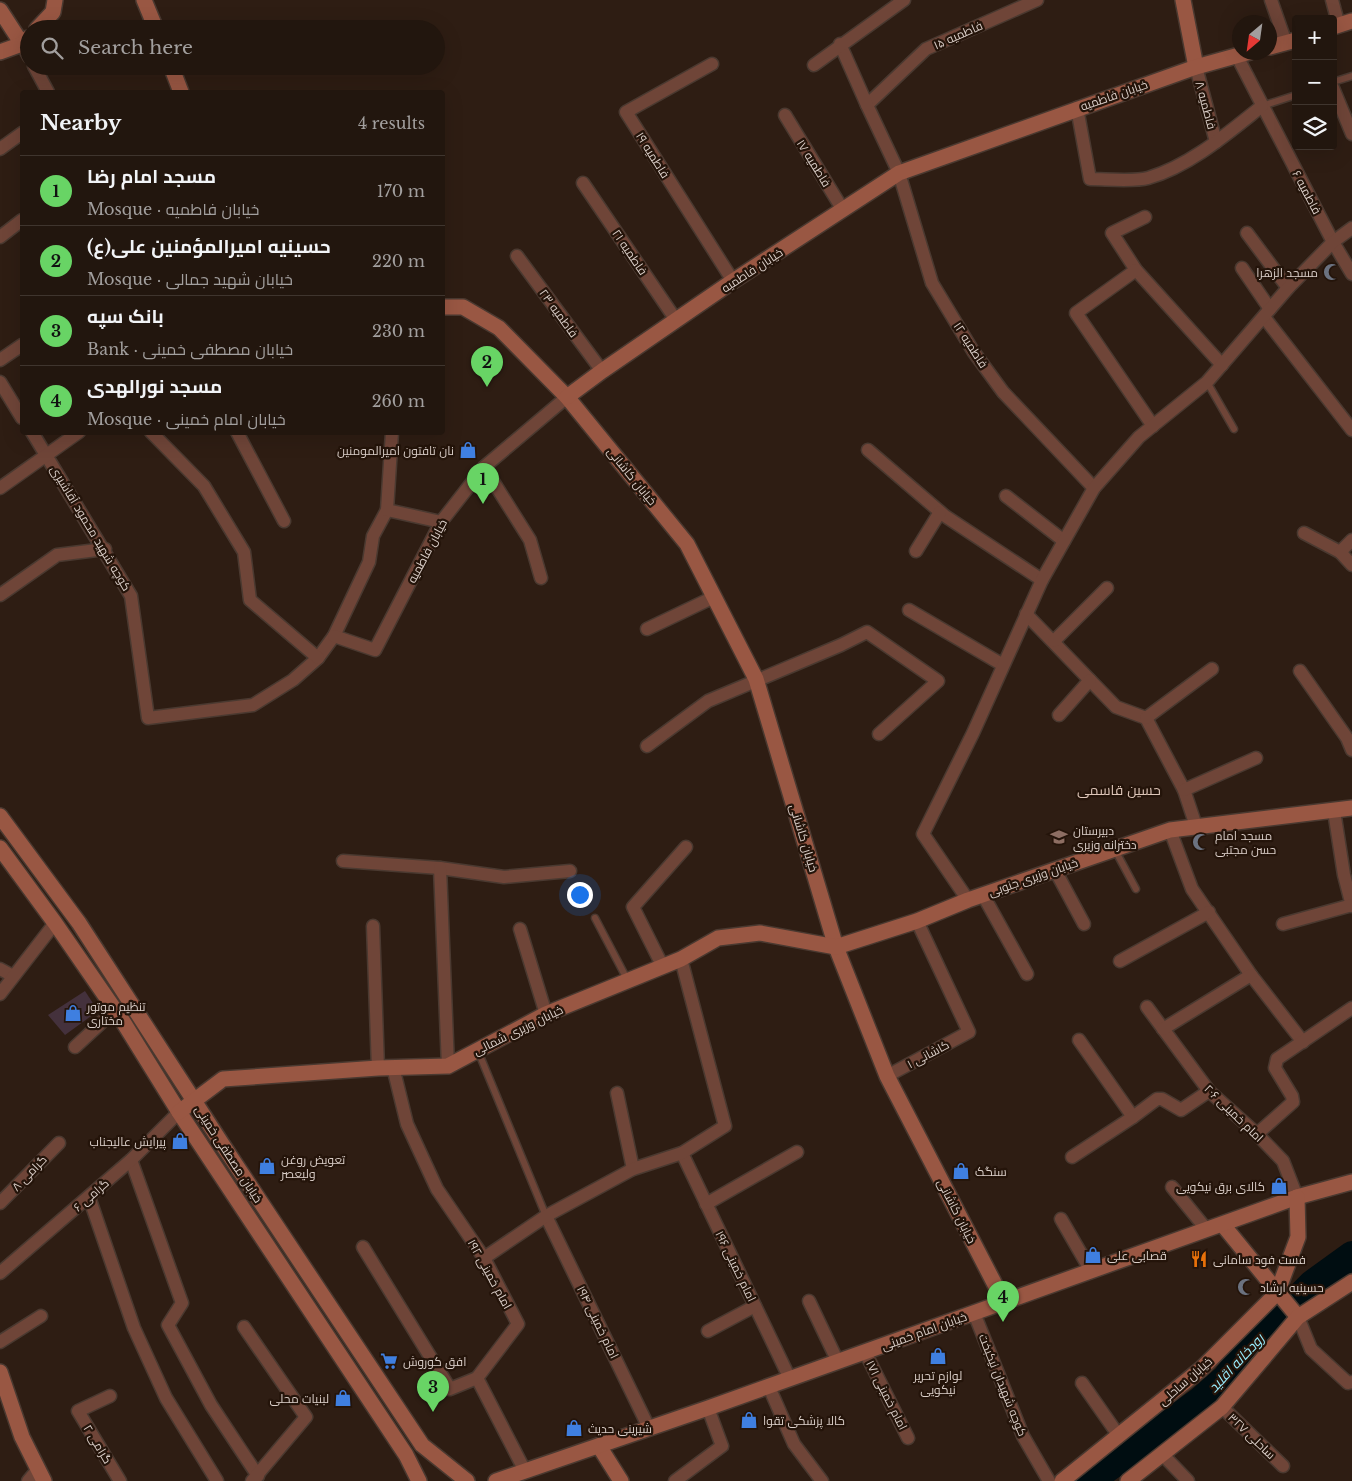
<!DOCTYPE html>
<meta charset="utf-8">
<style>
body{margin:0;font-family:"Libre Baskerville",Cairo,serif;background:#2a1f17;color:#f1f3f6}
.controls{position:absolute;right:15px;top:15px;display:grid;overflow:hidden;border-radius:5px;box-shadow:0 5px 20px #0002}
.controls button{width:45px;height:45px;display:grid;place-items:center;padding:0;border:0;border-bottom:1px solid #3f352e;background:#22160e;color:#f1f3f6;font:25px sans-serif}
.compass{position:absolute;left:1232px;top:15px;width:45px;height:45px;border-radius:50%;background:#22160e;box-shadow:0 5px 20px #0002;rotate:209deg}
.you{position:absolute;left:579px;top:894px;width:18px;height:18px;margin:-12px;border:4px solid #fff;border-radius:50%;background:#1a73e8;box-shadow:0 0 0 8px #1a73e833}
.badge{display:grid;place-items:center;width:32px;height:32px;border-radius:50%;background:#68d465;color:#111;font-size:16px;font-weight:700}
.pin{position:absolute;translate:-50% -41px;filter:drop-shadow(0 1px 2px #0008)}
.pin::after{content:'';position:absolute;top:26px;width:18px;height:15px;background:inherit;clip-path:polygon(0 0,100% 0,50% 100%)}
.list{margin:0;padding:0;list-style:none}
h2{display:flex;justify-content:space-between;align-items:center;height:65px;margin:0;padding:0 20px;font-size:21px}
h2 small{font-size:16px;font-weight:400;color:#a29f9e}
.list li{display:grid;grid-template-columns:32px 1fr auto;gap:15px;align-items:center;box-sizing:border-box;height:70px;padding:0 20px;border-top:1px solid #3f352e}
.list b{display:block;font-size:19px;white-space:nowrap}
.list p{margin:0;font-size:16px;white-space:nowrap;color:#a29f9e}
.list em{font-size:16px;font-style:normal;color:#a29f9e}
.icon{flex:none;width:28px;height:28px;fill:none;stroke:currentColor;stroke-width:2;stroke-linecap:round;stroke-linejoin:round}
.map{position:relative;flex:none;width:1352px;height:1481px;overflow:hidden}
.search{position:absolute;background:#22160e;box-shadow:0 5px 20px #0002;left:20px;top:20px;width:425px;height:55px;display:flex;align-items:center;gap:12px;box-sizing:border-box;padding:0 18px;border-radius:28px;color:#a29f9e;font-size:19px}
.panel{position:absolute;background:#22160e;box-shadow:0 5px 20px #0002;left:20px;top:90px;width:425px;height:345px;border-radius:5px}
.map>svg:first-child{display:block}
</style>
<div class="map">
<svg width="1352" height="1481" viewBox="0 0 1352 1481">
<rect width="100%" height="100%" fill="#2e1d13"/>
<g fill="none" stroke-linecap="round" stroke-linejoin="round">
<!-- river -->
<polyline stroke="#000d11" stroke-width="28" points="1090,1481 1201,1400 1226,1378 1248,1349 1312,1284 1352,1255"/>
</g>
<!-- building -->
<polygon fill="#44313c" points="85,991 98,1011 65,1035 48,1015"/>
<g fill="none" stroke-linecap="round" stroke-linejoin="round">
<!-- lane casing -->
<g stroke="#4a3930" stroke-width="9">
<g id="lane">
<polyline points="1333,82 1352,76"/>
<polyline points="1262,106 1296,95"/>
<polyline points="1207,382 1234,429"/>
<polyline points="1115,850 1136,889"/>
<polyline points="595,918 628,981"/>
<polyline points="478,1051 546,1216"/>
</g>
</g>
<!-- street casing -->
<g stroke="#4a3930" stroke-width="15">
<g id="street">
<polyline points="1037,0 926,49 867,105 899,173 932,283 973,351 1003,392 1094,488"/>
<polyline points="1271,0 1286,43"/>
<polyline points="1332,0 1339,26"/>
<polyline points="22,44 29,57"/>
<polyline points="840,44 867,105"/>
<polyline points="1237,56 1333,242 1352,274"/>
<polyline points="712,64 626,112 733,281"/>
<polyline points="814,65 904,0"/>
<polyline points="34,66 48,92"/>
<polyline points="1196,67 1216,142"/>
<polyline points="1333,88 1352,134"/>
<path d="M 1077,108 L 1090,179 C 1106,179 1133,182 1148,178 C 1190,166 1228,133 1262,106"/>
<polyline points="785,115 843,210"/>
<polyline points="0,149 22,133"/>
<polyline points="583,183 676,320"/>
<polyline points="1145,217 1112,233 1136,270 1222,365"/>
<polyline points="1247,233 1288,288"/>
<polyline points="0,237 22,220"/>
<polyline points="517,256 602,371"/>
<polyline points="1242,268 1270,309"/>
<polyline points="1136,270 1076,313 1153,426"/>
<polyline points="1264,317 1352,430"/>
<polyline points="0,360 22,345"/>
<polyline points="0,382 22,418"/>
<polyline points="32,432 131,596 148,718 253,705 293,680 318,658 334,636 369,562 373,536 387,510"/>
<polyline points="151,432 204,486 244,552 250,600 318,658"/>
<polyline points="237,432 284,521"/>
<polyline points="392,432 387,510 441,522"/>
<polyline points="868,450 945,516 1042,580"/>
<polyline points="484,467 530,540 541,578"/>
<polyline points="0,488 79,432"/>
<polyline points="1006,496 1064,541"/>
<polyline points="1304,533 1340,552"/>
<polyline points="1352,540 1340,552 1352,565"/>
<polyline points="916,551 940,512"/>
<polyline points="0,595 57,555 105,549"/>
<polyline points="909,610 1003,665"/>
<polyline points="1026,614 1116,707 1146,718 1184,790 1196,826"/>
<polyline points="647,629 714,597"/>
<polyline points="334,636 375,650 441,522 484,467 567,397"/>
<polyline points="1054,641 1107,588"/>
<polyline points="1300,671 1347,738 1352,750"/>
<polyline points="1059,715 1090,680"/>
<polyline points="1146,718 1212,669"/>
<polyline points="647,746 708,701 841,645 867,632 938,681 879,734"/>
<polyline points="1184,790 1256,758"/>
<polyline points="1334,811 1344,875 1352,906"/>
<polyline points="1170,830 1192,889 1251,975 1303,1042"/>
<polyline points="343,861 440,868 504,877 570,871"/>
<polyline points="440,868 448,1066"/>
<polyline points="1055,870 1084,924"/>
<polyline points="983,895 1027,974"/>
<polyline points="968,900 923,834 973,733 1042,580 1094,488 1139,437 1207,382 1288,288 1333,242 1352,228"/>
<polyline points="1283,924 1352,905"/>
<polyline points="373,926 378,1068"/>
<polyline points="520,929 546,1014"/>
<polyline points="1120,961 1209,912"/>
<polyline points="663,967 633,907 686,847"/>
<polyline points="0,969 13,976"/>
<polyline points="0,994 55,923"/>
<polyline points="1147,1007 1209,1091 1257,1134 1283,1161 1297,1197"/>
<polyline points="1163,1029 1251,975"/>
<polyline points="1079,1040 1133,1117"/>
<polyline points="75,1047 115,1010"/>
<polyline points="393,1067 407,1124 437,1189 484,1258 518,1324 477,1378 525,1471"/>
<polyline points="887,1076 969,1032 917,921"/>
<polyline points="617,1093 633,1169"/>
<polyline points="1257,1134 1293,1102 1292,1096 1275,1068 1277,1059 1352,1008"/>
<polyline points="682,1153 790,1379"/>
<polyline points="1072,1157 1133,1117 1157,1099 1162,1099 1181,1110 1209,1091"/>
<polyline points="131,1160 182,1303 168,1325 211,1405 258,1476"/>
<polyline points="1172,1187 1207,1230"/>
<polyline points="89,1197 134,1328 166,1398 217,1481"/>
<polyline points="0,1203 59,1143"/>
<polyline points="706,1204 797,1152"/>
<polyline points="546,1216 649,1428"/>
<polyline points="1061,1219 1091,1271"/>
<polyline points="363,1247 450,1389 477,1378"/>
<polyline points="484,1258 546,1216 633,1169 682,1153 725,1126 681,959"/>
<polyline points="0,1273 131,1160 179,1112"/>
<polyline points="809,1301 838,1362"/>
<polyline points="974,1313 1023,1436 1049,1481"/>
<polyline points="1298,1317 1311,1349 1348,1383 1352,1382"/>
<polyline points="244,1327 306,1417 252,1481"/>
<polyline points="708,1331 755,1306"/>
<polyline points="0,1342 41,1316"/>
<polyline points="865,1352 908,1438"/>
<polyline points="1082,1383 1119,1436"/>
<polyline points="769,1387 794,1444 822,1481"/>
<polyline points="110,1396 78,1411 120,1481"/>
<polyline points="1222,1407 1283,1466"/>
<polyline points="1162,1454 1188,1481"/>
<polyline points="28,1481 38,1469"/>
<polyline points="675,1481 722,1446 708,1408"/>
</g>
</g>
<!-- secondary casing -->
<g stroke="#4a3930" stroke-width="18">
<g id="secondary">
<polyline points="144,0 156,29"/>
<polyline points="1183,0 1196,67"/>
<polyline points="0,10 22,44"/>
<polyline points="1333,27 1352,21"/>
<polyline points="37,29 53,12 55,0"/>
<polyline points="1270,47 1296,40"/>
<polyline points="0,52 22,44 28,38"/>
<polyline points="171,66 181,92"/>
<polyline points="442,307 463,307 499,328 567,397 687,544 756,679 836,947 887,1076 1004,1302"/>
<polyline points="567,397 602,371 733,281 899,173 1196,67 1250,52"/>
<polyline points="0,816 79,923 222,1144 422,1445 467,1481"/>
<polyline points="0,848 55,923 122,1020 179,1112 406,1455 419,1481"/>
<polyline points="179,1112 223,1079 378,1068 448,1066 546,1014 681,959 718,938 760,933 836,947 917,921 968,900 1170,830 1352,808"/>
<polyline points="1223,1225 1298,1317"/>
<polyline points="0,1372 22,1437 44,1481"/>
<polyline points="599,1446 621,1481"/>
<polyline points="496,1481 708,1408 1297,1197 1352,1182"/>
<polyline points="1062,1481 1201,1369 1277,1293 1298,1237 1297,1197"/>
<polyline points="1128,1481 1222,1407 1298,1317 1352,1282"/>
</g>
</g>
<!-- lane -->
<use href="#lane" stroke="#6f4538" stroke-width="6"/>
<!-- street -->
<use href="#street" stroke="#6f4538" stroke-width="12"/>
<!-- secondary -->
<use href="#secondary" stroke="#995743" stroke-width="15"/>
</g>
<!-- icons -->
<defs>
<g id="mosque-bare" transform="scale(1.35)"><path d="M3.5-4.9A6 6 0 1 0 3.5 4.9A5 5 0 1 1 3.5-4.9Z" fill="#6b7280" stroke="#24140a" stroke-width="2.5" paint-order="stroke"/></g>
<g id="shop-bare" transform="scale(1.35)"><path d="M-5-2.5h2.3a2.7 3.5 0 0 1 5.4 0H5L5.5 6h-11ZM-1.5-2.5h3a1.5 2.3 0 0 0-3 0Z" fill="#3f7fe0" stroke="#24140a" stroke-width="2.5" paint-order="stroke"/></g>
<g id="school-bare" transform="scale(1.35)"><path d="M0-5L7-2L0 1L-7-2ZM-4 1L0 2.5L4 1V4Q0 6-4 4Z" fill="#8d6e63" stroke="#24140a" stroke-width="2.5" paint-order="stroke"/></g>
<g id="restaurant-bare" transform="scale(1.35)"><path d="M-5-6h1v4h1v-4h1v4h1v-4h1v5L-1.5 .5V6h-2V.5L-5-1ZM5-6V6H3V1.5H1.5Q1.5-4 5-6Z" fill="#e8710a" stroke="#24140a" stroke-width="2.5" paint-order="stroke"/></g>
<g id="supermarket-bare" transform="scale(1.35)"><path d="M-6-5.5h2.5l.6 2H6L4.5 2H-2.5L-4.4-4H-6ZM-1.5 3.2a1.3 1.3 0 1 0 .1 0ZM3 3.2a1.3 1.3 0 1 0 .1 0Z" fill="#3f7fe0" stroke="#24140a" stroke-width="2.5" paint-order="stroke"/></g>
</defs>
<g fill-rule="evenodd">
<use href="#mosque-bare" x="1332" y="272"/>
<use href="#shop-bare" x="468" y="450"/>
<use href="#school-bare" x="1059" y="837"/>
<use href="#mosque-bare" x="1201" y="842"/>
<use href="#shop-bare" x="73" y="1013"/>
<use href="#shop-bare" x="180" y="1141"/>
<use href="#shop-bare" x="267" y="1166"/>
<use href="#shop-bare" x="961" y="1171"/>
<use href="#shop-bare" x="1279" y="1186"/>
<use href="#shop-bare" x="1093" y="1255"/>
<use href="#restaurant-bare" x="1199" y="1259"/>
<use href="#mosque-bare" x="1246" y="1287"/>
<use href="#shop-bare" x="938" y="1356"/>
<use href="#supermarket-bare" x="389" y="1361"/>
<use href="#shop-bare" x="343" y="1398"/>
<use href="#shop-bare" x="749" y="1420"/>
<use href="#shop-bare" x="574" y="1428"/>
</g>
<g text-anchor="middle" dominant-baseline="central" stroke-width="4.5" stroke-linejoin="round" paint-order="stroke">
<!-- street labels -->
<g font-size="12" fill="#dbcfc9" stroke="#24140a">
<text transform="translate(958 35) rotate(-24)">فاطمیه ۱۵</text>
<text transform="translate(1114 95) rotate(-19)">خیابان فاطمیه</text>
<text transform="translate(1206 105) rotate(75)">فاطمیه ۸</text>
<text transform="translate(653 155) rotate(58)">فاطمیه ۱۹</text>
<text transform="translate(814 163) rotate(58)">فاطمیه ۱۷</text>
<text transform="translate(1307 192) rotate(62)">فاطمیه ۶</text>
<text transform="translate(630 252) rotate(56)">فاطمیه ۲۱</text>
<text transform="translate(752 270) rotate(-33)">خیابان فاطمیه</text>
<text transform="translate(559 313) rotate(54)">فاطمیه ۲۳</text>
<text transform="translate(971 345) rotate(57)">فاطمیه ۱۲</text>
<text transform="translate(632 476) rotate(51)">خیابان کاشانی</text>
<text transform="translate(91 528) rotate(59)">کوچه شهید محمود آقاشیری</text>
<text transform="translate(427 551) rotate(-62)">خیابان فاطمیه</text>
<text transform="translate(804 838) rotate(73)">خیابان کاشانی</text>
<text transform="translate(1033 877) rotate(-19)">خیابان وزیری جنوبی</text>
<text transform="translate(518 1030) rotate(-26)">خیابان وزیری شمالی</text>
<text transform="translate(928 1054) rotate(-28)">کاشانی ۱</text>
<text transform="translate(1234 1113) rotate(44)">امام خمینی ۲۰۶</text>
<text transform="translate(229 1154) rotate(57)">خیابان مصطفی خمینی</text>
<text transform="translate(29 1173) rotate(-46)">گرامی ۸</text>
<text transform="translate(91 1195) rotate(-41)">گرامی ۶</text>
<text transform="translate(957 1211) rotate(63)">خیابان کاشانی</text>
<text transform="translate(736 1266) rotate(64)">امام خمینی ۱۹۶</text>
<text transform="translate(490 1274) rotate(61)">امام خمینی ۱۹۲</text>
<text transform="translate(598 1322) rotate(64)">امام خمینی ۱۹۴</text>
<text transform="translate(924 1331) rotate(-20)">خیابان امام خمینی</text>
<text transform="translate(1185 1381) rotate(-41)">خیابان ساحلی</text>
<text transform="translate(1003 1385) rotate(68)">کوچه شهیدان نیکبخت</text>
<text transform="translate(887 1395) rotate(63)">امام خمینی ۱۷۱</text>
<text transform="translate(1252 1436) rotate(44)">ساحلی ۳۲۷</text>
<text transform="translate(98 1444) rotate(59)">گرامی ۲</text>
</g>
<!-- poi labels -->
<g font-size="12" fill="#dbcfc9" stroke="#24140a" text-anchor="start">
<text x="1318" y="272" text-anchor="end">مسجد الزهرا</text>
<text x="454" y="450" text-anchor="end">نان تافتون امیرالمومنین</text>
<text x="1073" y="830">دبیرستان<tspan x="1073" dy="14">دخترانه وزیری</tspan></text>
<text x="1215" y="835">مسجد امام<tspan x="1215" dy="14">حسن مجتبی</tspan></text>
<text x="87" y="1006">تنظیم موتور<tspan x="87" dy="14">مختاری</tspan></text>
<text x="166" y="1141" text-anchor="end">پیرایش عالیجناب</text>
<text x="281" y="1159">تعویض روغن<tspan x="281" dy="14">ولیعصر</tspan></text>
<text x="975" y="1171">سنگک</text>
<text x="1265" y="1186" text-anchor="end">کالای برق نیکویی</text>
<text x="1107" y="1255">قصابی علی</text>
<text x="1213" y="1259">فست فود سامانی</text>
<text x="1260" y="1287">حسینیه ارشاد</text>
<text x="403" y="1361">افق کوروش</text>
<text x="938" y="1375" text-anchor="middle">لوازم تحریر<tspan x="938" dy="14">نیکویی</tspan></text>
<text x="329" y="1398" text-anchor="end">لبنیات محلی</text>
<text x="763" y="1420">کالا پزشکی تقوا</text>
<text x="588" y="1428">شیرینی حدیث</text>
</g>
<!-- neighbourhood labels -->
<g font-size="14" fill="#dec6b9" stroke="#24140a">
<text x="1119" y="790">حسین قاسمی</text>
</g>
<!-- water labels -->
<g font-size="14" font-style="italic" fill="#98edff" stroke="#24140a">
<text transform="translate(1236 1363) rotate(-47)">رودخانه اقلید</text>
</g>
</g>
</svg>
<div class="controls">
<button>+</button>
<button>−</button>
<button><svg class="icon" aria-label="layers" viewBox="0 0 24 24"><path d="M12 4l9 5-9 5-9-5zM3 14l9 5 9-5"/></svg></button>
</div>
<svg class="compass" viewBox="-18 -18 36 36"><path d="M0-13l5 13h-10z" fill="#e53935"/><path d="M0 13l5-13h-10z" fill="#a29f9e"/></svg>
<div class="you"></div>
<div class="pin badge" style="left:483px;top:504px">1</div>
<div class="pin badge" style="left:487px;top:387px">2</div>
<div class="pin badge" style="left:433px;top:1412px">3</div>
<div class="pin badge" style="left:1003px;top:1322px">4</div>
<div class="search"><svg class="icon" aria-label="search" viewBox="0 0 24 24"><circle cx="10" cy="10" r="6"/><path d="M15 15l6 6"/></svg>Search here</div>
<section class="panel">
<h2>Nearby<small>4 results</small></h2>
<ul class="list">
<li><span class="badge">1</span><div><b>مسجد امام رضا</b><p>Mosque · خیابان فاطمیه</p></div><em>170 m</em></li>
<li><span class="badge">2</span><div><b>(حسینیه امیرالمؤمنین علی(ع</b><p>Mosque · خیابان شهید جمالی</p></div><em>220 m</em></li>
<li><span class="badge">3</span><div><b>بانک سپه</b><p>Bank · خیابان مصطفی خمینی</p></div><em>230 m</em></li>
<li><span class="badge">4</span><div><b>مسجد نورالهدی</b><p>Mosque · خیابان امام خمینی</p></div><em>260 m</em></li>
</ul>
</section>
</div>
